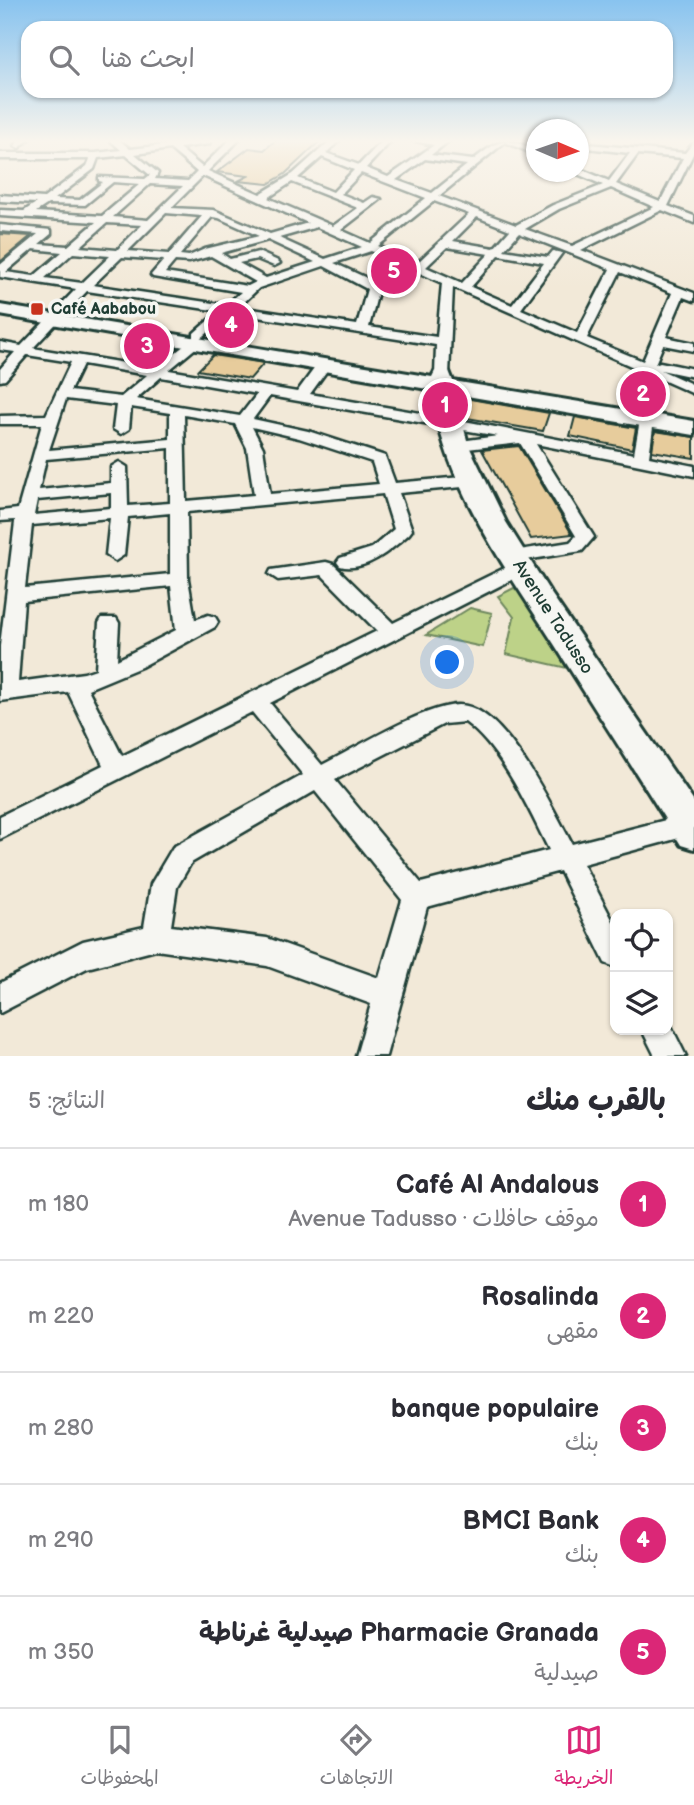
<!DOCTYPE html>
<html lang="ar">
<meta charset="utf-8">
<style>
body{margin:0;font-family:"Balsamiq Sans","Playpen Sans Arabic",sans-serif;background:#f7f7f7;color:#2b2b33;direction:rtl}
.controls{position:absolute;right:21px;bottom:21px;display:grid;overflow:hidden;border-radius:14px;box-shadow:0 2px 5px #0004}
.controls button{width:63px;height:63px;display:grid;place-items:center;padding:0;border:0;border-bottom:2px solid #e1e1e2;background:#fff;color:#2b2b33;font:35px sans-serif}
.compass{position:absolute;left:526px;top:119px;width:63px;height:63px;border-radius:50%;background:#fff;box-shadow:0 2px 5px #0004;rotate:92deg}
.you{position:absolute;left:448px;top:663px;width:24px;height:24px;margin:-18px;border:5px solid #fff;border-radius:50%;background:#1a73e8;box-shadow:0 0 0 10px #1a73e833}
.badge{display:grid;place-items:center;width:46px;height:46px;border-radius:50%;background:#db2777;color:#fff;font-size:23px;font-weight:700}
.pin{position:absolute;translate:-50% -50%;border:4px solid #fff;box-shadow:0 2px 7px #0006}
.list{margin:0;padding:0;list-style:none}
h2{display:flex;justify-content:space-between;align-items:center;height:91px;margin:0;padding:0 28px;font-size:30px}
h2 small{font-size:23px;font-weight:400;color:#7c7c81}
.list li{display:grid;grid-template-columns:46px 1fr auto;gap:21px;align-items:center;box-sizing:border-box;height:112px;padding:0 28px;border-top:2px solid #e1e1e2}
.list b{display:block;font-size:26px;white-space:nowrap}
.list p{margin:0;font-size:23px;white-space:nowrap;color:#7c7c81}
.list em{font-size:23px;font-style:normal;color:#7c7c81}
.icon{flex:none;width:38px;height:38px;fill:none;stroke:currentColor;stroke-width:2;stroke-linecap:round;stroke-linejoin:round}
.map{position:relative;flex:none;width:694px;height:1056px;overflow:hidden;direction:ltr}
.search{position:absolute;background:#fff;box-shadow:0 2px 5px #0004;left:21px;right:21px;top:21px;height:77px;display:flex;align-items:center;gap:18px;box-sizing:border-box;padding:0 24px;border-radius:21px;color:#7c7c81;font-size:26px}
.sheet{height:651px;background:#fff}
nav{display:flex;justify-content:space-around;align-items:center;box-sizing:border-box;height:98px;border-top:2px solid #e1e1e2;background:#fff;font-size:19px;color:#7c7c81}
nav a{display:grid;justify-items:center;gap:4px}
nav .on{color:#db2777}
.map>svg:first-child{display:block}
</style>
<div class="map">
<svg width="694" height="1056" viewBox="0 0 694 1056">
<rect width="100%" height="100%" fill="#f2e9d8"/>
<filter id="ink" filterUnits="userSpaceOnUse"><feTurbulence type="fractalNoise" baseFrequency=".0143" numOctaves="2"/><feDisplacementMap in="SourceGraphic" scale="14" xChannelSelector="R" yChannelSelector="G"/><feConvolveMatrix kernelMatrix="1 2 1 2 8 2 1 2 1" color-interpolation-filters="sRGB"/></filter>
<g filter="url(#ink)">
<!-- green -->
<g fill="#bdd288" stroke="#6e885e" stroke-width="2">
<polygon points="514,588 521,593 567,668 506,654 514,617 498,596"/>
<polygon points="470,608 492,613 483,647 426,635"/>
</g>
<!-- building -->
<g fill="#e7cc9c" stroke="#1f3d34" stroke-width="2">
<polygon points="276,140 321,140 285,174 268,184 238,181 248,176 217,172 249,148 264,150"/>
<polygon points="0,234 31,236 0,262"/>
<polygon points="233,316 248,318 234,332 217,329"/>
<polygon points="213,355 264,363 250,379 198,370"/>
<polygon points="465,398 549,413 543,431 467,418"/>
<polygon points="575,417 636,428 632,449 570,436"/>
<polygon points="655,431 694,437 694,458 652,451"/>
<polygon points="519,446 572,534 531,539 482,450"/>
</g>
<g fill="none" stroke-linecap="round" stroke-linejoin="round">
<!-- street casing -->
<g stroke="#1f3d34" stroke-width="5">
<g id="street">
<polygon points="19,140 28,140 19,148 15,146"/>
<path d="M 110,140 L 119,140 L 130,149 L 165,145 L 160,140 L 169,140 L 174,144 L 212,140 L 209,144 L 179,148 L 202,167 L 230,140 L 239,140 L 208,171 L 260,194 L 293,174 L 331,140 L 340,140 L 326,153 L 359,165 L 383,140 L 392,140 L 366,168 L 388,177 L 434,145 L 411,140 L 450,140 L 431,155 L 473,160 C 500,139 504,136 536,150 L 536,155 L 505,142 L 439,196 L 516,225 L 553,205 L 603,185 L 575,173 L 578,168 L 609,181 L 630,153 L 578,147 L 578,143 L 685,153 L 694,142 L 694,152 L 668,206 L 694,216 L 694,223 L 662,210 L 581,250 L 694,293 L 694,301 L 683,297 L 666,337 L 694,343 L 694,351 L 663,345 L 655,364 L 660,362 L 694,369 L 694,377 L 661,370 L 694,385 L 694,394 L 453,287 L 449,375 L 442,379 L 435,375 L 436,345 L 232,313 L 199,340 L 194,339 L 194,333 L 219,311 L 87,291 L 33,348 L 155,368 L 193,339 L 199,343 L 198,346 L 169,370 L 297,392 L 319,362 L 324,361 L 331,365 L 310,394 L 449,418 L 634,454 L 640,420 L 647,416 L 652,417 L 654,420 L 649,457 L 694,466 L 694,476 L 536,444 L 594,537 L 582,551 L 513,562 L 504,556 L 507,552 L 570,542 L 576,536 L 520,443 L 458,450 L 453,448 L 450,445 L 453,442 L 498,436 L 270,396 L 253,419 L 308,431 L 385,456 L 395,483 L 473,476 L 481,481 L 473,486 L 399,493 L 412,530 L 409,534 C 392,549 365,573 340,566 L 337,562 L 340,558 L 372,548 L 394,529 L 383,494 L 187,512 L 188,579 L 195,620 L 208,615 L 215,617 L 218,622 L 215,627 L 141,667 L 88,689 L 122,756 L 377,631 L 322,575 L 278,580 L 269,574 L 271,570 L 326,562 L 333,564 L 393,623 L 513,564 L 527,564 L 529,568 L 527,572 L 270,703 L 322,765 C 356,748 423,706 458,705 C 503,703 553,809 572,844 L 689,814 L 694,816 L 694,834 L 583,864 L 615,925 L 615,967 L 605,963 L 560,871 L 427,907 L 386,1056 L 356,1056 L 371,1004 L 267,966 L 156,950 L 87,968 L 0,1013 L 0,983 L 83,941 L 144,927 L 151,884 L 173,847 L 303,775 L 252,712 L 0,839 L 0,816 L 103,765 L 68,692 L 0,701 L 0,646 L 15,522 L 15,520 L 0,521 L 0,511 L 18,509 L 42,424 L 0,424 L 0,416 L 46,415 L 71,362 L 27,355 L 5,380 L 0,381 L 0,369 L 15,352 L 0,350 L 0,342 L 21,346 L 76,289 L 0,277 L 0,265 L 38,234 L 0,231 L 0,225 L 51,230 L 51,234 L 39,244 L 68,246 L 96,222 L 0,216 L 0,210 L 24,211 L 36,203 L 0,201 L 0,195 L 44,198 L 87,166 L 90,159 L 0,159 L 0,153 L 95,153 L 121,150 ZM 170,149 L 197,172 L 188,181 L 155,179 L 158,173 L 135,154 ZM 638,154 L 683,158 L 660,202 L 616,184 ZM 126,155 L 150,175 L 145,179 L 99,177 L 99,181 L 103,182 L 80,200 L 55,199 L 94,169 L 98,158 ZM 322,157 L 354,170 L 333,192 L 298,178 ZM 425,159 L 467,165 L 432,193 L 396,180 ZM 361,173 L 426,198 L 370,243 L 341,230 L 381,199 L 373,197 L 364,203 L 341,194 ZM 203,176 L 308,223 L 270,234 L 214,210 L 171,208 ZM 113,182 L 140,184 L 102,216 L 36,212 L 48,204 L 85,205 ZM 292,182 L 358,208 L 333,226 L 268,198 ZM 150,184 L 183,186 L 148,220 L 113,217 ZM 611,188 L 654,207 L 572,246 L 525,229 L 559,209 ZM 434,201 L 469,214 L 417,263 L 378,246 ZM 166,213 L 202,216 L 169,254 L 128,251 ZM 212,217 L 219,218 L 259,236 L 205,249 L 189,256 L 180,255 ZM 477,217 L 510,230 L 494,248 L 453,241 ZM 107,223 L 142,225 L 117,250 L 80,247 ZM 317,227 L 362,247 L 325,259 L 279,238 ZM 519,233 L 610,269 L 577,333 L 521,309 L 562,253 L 553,251 L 548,257 L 504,250 ZM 268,240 L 315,262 L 266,278 L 239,263 L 257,259 L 274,266 L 280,263 L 278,261 L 258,252 L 230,259 L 221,253 ZM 447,247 L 489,254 L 462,283 L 426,267 ZM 33,249 L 62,252 L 34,276 L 6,272 ZM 371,251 L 442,283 L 437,337 L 369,327 L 379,288 L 371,280 L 334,263 ZM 73,253 L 110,256 L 82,283 L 45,278 ZM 499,255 L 544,263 L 512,305 L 471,287 ZM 211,256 L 256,282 L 248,286 L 165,273 L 175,261 L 189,262 ZM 122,257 L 164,260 L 151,275 L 153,277 L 241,292 L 226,305 L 93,285 ZM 324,266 L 367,289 L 357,325 L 239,307 L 259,288 ZM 620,272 L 672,293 L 643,361 L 587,338 ZM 83,364 L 147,375 L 121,397 L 70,391 ZM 161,377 L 257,394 L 240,416 L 136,399 ZM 66,399 L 116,405 L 113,429 L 121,434 L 129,429 L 131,407 L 170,413 L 170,439 L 49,450 ZM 184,415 L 235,424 L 247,448 L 254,495 L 186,501 ZM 252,427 L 299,438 L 372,462 L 379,484 L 270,494 L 263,448 ZM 170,448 L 170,503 L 128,506 L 127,467 L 119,462 L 111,467 L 111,483 L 39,490 L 46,459 ZM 111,493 L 111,508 L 34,515 L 37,500 ZM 170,513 L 170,574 L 25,588 L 32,525 L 110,518 L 106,555 L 115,561 L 124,555 L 128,517 ZM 171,586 L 176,630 L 117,660 L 119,623 L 116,618 L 102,618 L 99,623 L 96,669 L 84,673 L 18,682 L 24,601 ZM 465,722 C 502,749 529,810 549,850 L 421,883 L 335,780 L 444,724 ZM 315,791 L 402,900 L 379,978 L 267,938 L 171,926 L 177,887 L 191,863 Z"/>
<polygon points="668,1020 686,1056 655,1056 642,1030 668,1030"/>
</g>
</g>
<!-- secondary casing -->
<g stroke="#1f3d34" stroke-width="6">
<path id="secondary" d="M 0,305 L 432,377 L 435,371 L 449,371 L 453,381 L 694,421 L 694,435 L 455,394 L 468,444 L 506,522 L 550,592 L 694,802 L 694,849 L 681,845 C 640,778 597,713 556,647 C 509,573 440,479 433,390 L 0,315 Z"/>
</g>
<!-- street -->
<use href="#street" fill="#f6f6f2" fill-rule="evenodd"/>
<!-- secondary -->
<use href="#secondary" fill="#f6f6f2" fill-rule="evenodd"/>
</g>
</g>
<!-- sky -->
<linearGradient id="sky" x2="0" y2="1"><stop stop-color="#88c3ef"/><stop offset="0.49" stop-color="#f9f5ed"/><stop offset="1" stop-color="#f9f5ed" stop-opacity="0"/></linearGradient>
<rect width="694" height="288" fill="url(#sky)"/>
<!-- markers -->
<rect fill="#c8321e" stroke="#f6f6f2" stroke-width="2.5" x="30" y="302" width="14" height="14" rx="3.5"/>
<g text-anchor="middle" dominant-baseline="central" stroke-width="7" stroke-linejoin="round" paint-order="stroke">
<!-- far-poi labels -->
<g font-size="16" font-weight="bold" fill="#1f3d34" stroke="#f6f6f2" text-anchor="start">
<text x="51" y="309">Café Aababou</text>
</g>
<!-- street labels -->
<g font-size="18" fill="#1f3d34" stroke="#f6f6f2">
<text transform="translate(553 617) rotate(57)">Avenue Tadusso</text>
</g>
</g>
</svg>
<div class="controls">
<button><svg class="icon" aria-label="locate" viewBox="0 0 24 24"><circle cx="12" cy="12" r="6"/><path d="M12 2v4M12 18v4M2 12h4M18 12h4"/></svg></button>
<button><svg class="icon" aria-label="layers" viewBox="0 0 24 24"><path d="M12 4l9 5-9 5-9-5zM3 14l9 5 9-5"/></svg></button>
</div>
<svg class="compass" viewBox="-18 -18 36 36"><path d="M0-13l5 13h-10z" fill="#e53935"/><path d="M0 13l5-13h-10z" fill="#7c7c81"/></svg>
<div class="you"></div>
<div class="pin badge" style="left:445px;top:405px">1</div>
<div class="pin badge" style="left:643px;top:394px">2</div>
<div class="pin badge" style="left:147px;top:346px">3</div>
<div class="pin badge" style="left:231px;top:325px">4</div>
<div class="pin badge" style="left:394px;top:271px">5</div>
<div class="search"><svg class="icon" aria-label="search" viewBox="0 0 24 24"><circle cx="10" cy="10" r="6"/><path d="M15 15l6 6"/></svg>ابحث هنا</div>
</div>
<section class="sheet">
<h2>بالقرب منك<small>النتائج: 5</small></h2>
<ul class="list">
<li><span class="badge">1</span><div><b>Café Al Andalous</b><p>موقف حافلات · Avenue Tadusso</p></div><em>180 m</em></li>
<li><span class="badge">2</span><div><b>Rosalinda</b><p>مقهى</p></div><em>220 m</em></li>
<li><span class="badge">3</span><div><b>banque populaire</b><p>بنك</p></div><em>280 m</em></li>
<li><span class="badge">4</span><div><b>BMCI Bank</b><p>بنك</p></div><em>290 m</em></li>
<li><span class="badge">5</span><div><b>Pharmacie Granada صيدلية غرناطة</b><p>صيدلية</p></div><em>350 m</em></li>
</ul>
</section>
<nav>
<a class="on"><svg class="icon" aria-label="map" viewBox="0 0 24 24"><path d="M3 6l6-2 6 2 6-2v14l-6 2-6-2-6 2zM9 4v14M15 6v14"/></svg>الخريطة</a>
<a><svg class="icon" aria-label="directions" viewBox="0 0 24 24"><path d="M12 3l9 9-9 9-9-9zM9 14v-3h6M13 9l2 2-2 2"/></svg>الاتجاهات</a>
<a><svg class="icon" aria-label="saved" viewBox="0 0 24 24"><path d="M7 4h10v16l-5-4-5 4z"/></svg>المحفوظات</a>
</nav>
